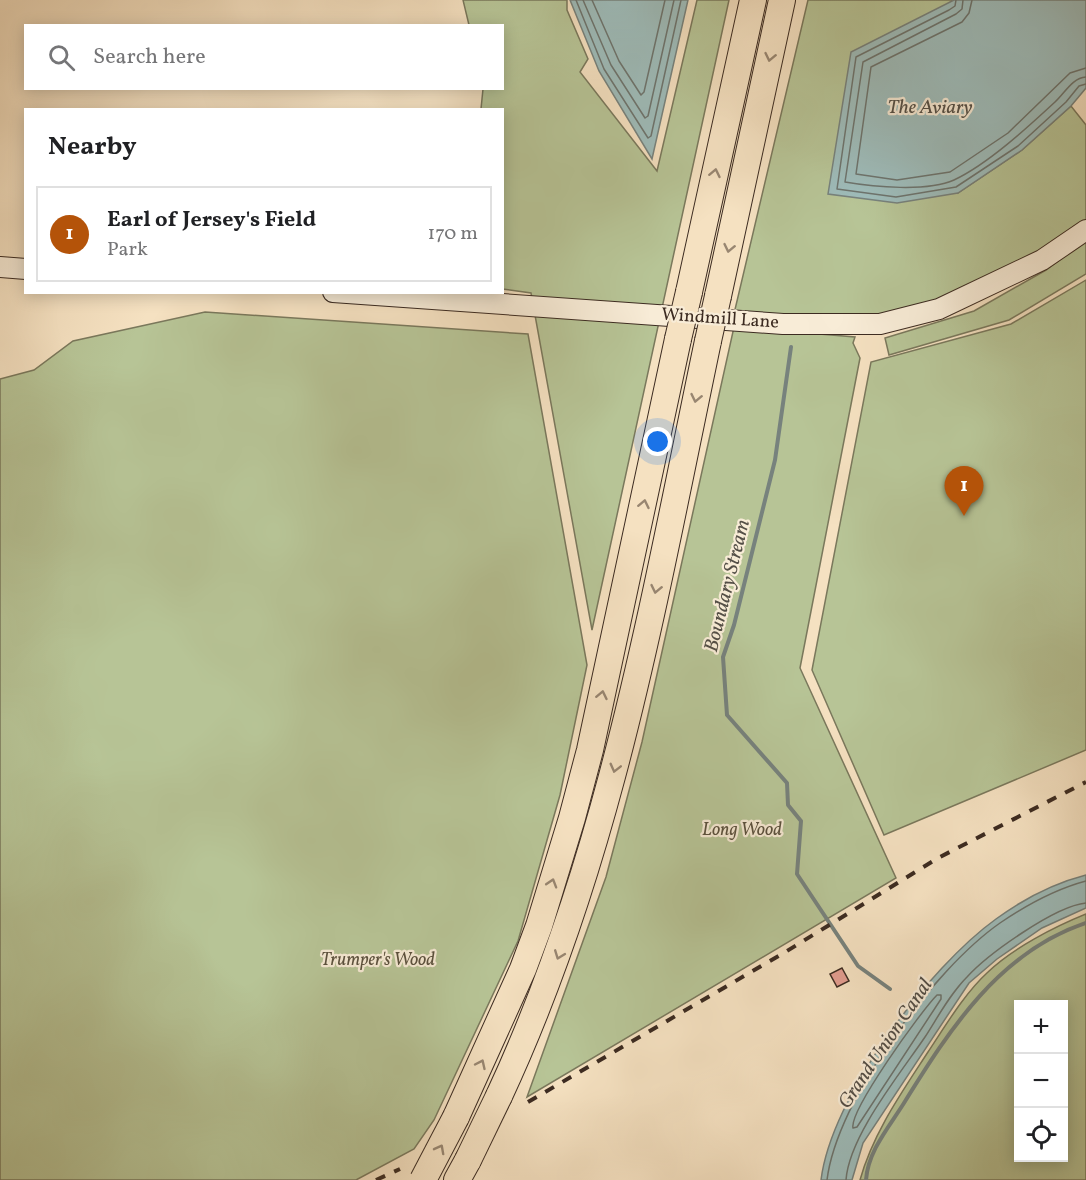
<!DOCTYPE html>
<meta charset="utf-8">
<style>
body{margin:0;font-family:Vollkorn,serif;background:#f2f2f2;color:#202124}
.controls{position:absolute;right:18px;bottom:18px;display:grid;overflow:hidden;border-radius:0px;box-shadow:0 3px 15px #0003}
.controls button{width:54px;height:54px;display:grid;place-items:center;padding:0;border:0;border-bottom:2px solid #e0e0e0;background:#fff;color:#202124;font:30px sans-serif}
.you{position:absolute;left:658px;top:442px;width:21px;height:21px;margin:-15px;border:4px solid #fff;border-radius:50%;background:#1a73e8;box-shadow:0 0 0 9px #1a73e833}
.badge{display:grid;place-items:center;width:39px;height:39px;border-radius:50%;background:#b45309;color:#fff;font-size:20px;font-weight:700}
.pin{position:absolute;translate:-50% -50px;filter:drop-shadow(0 2px 3px #0008)}
.pin::after{content:'';position:absolute;top:32px;width:21px;height:18px;background:inherit;clip-path:polygon(0 0,100% 0,50% 100%)}
.list{margin:0;padding:0;list-style:none}
h2{display:flex;justify-content:space-between;align-items:center;height:78px;margin:0;padding:0 24px;font-size:26px}
h2 small{font-size:20px;font-weight:400;color:#757577}
.list li{display:grid;grid-template-columns:39px 1fr auto;gap:18px;align-items:center;box-sizing:border-box;height:96px;margin:0 12px 12px;padding:0 12px;border:2px solid #e0e0e0;border-radius:0px}
.list b{display:block;font-size:22px;white-space:nowrap}
.list p{margin:0;font-size:20px;white-space:nowrap;color:#757577}
.list em{font-size:20px;font-style:normal;color:#757577}
.icon{flex:none;width:33px;height:33px;fill:none;stroke:currentColor;stroke-width:2;stroke-linecap:round;stroke-linejoin:round}
.map{position:relative;flex:none;width:1086px;height:1180px;overflow:hidden}
.search{position:absolute;background:#fff;box-shadow:0 3px 15px #0003;left:24px;top:24px;width:480px;height:66px;display:flex;align-items:center;gap:15px;box-sizing:border-box;padding:0 21px;border-radius:0px;color:#757577;font-size:22px}
.panel{position:absolute;background:#fff;box-shadow:0 3px 15px #0003;left:24px;top:108px;width:480px;height:186px;border-radius:0px}
.map>svg:first-child{display:block}
</style>
<div class="map">
<svg width="1086" height="1180" viewBox="0 0 1086 1180">
<rect width="100%" height="100%" fill="#f5e1c1"/>
<filter id="stains"><feTurbulence type="fractalNoise" baseFrequency=".00333" numOctaves="4"/><feColorMatrix values="0 0 0 0 .2 0 0 0 0 .09 0 0 0 0 .02 0 0 0 .5 -.17"/></filter>
<radialGradient id="worn" r=".72"><stop offset=".6" stop-color="#630" stop-opacity="0"/><stop offset="1" stop-color="#630" stop-opacity=".3"/></radialGradient>
<!-- green -->
<g fill="#b7c496" stroke="#7a785c" stroke-width="1.5" fill-rule="evenodd">
<polygon points="463,0 567,0 567,10 588,59 580,72 657,171 697,0 729,0 592,630 531,293 503,289 502,110 481,109 483,89 502,88 502,26 469,25"/>
<polygon points="808,0 954,0 946,5 958,193 1022,150 1071,106 1086,125 1086,224 1039,258 951,297 878,318 733,318"/>
<polygon points="1086,240 1086,274 1009,320 889,355 885,338 974,311 1046,270"/>
<polygon points="1086,280 1086,750 884,835 812,670 871,362 1011,324"/>
<polygon points="205,312 528,334 587,665 560,795 518,941 434,1120 414,1149 356,1180 0,1180 0,379 34,370 73,341"/>
<polygon points="734,327 855,337 853,343 860,358 800,668 896,878 527,1097 606,877 642,742"/>
<path d="M 1086,914 L 1086,1180 L 860,1180 C 873,1133 902,1092 928,1052 C 946,1025 964,994 988,972 C 1013,948 1054,927 1086,914 ZM 1064,1004 L 1064,1158 L 1018,1158 L 1018,1004 Z"/>
</g>
<!-- water -->
<g fill="#9ebcba" stroke="#77827d" stroke-width="1.5">
<polygon points="570,0 688,0 652,159 599,71"/>
<polygon points="954,0 1086,0 1086,88 1071,106 1022,150 958,193 897,203 828,194 851,52"/>
<path d="M 1086,875 L 1086,908 L 1042,928 L 997,959 L 969,983 L 863,1143 L 852,1180 L 821,1180 C 831,1097 929,967 996,919 C 1022,900 1055,883 1086,875 Z"/>
</g>
<g fill="none" stroke-linecap="round" stroke-linejoin="round">
<!-- shore -->
<g stroke="#6d746e" stroke-width="1.5">
<polyline points="576,0 604,69 648,138 651,136 681,0"/>
<polyline points="583,0 611,65 645,118 648,116 674,0"/>
<polyline points="592,0 619,61 641,95 644,92 665,0"/>
<polyline points="956,0 955,6 949,10 856,57 837,189 896,197 956,187 1018,146 1066,102 1079,86 1086,84"/>
<path d="M 963,0 L 962,9 L 956,14 L 863,62 L 845,182 C 874,187 927,192 954,180 C 988,164 1028,127 1055,102 C 1065,93 1072,78 1086,77"/>
<polyline points="972,0 969,13 962,22 871,67 856,174 897,180 950,172 1008,133 1070,73 1086,68"/>
<path d="M 937,995 L 941,995 L 941,999 L 857,1127 L 853,1128 C 849,1111 921,1011 937,995 Z"/>
<path d="M 827,1180 C 837,1099 934,969 1000,923 C 1025,906 1056,889 1086,881"/>
<path d="M 846,1180 C 849,1136 900,1074 925,1037 C 938,1017 950,994 967,977 C 988,954 1055,906 1086,903"/>
</g>
<!-- stream -->
<g stroke="#77827d" stroke-width="4">
<polyline points="791,347 775,460 734,625 723,657 727,715 787,783 788,805 801,821 797,874 858,966 890,989"/>
<path d="M 866,1180 C 868,1151 889,1127 904,1103 C 950,1029 999,952 1086,923"/>
</g>
</g>
<!-- building -->
<polygon fill="#e39d90" stroke="#3c2b21" stroke-width="1.5" points="842,968 849,981 837,987 830,974"/>
<g fill="none" stroke-linecap="round" stroke-linejoin="round">
<!-- secondary casing -->
<g stroke="#3c2b21" stroke-width="22">
<g id="secondary">
<polyline points="0,267 26,269"/>
<polyline points="333,292 783,324 880,324 939,309 1042,260 1086,230"/>
</g>
</g>
<!-- motorway casing -->
<g stroke="#3c2b21" stroke-width="28">
<g id="motorway">
<polyline points="689,292 753,0"/>
<polyline points="718,296 782,0"/>
<path d="M 499,1096 C 611,856 654,598 708,341"/>
<polyline points="456,1117 523,969 539,926 572,818 590,750 678,339"/>
<polyline points="457,1180 468,1160"/>
</g>
</g>
<!-- secondary -->
<use href="#secondary" stroke="#f8ecd7" stroke-width="20"/>
<!-- motorway -->
<use href="#motorway" stroke="#f5e1c1" stroke-width="26"/>
<!-- rail -->
<g stroke="#3c2b21" stroke-width="4" stroke-dasharray="10 10" stroke-linecap="butt">
<polyline points="528,1102 787,951 938,858 1086,782"/>
<polyline points="376,1180 400,1169"/>
</g>
<!-- motorway-bridge casing -->
<g stroke="#3c2b21" stroke-width="28" stroke-linecap="butt">
<g id="motorway-bridge">
<polyline points="678,339 689,292"/>
<polyline points="708,341 718,296"/>
<polyline points="468,1160 499,1096"/>
<polyline points="423,1180 456,1117"/>
</g>
</g>
<!-- motorway-bridge -->
<use href="#motorway-bridge" stroke="#f5e1c1" stroke-width="26"/>
</g>
<!-- one-way arrows -->
<defs><path id="oneway-chevron" d="M-2-3.5L2.5 0L-2 3.5" fill="none" stroke-width="1.6" stroke-linecap="round" stroke-linejoin="round" transform="scale(1.5)"/></defs>
<g stroke="#988671">
<use href="#oneway-chevron" transform="translate(770 57) rotate(102)"/>
<use href="#oneway-chevron" transform="translate(715 173) rotate(-78)"/>
<use href="#oneway-chevron" transform="translate(729 248) rotate(102)"/>
<use href="#oneway-chevron" transform="translate(696 398) rotate(102)"/>
<use href="#oneway-chevron" transform="translate(644 504) rotate(-78)"/>
<use href="#oneway-chevron" transform="translate(656 589) rotate(102)"/>
<use href="#oneway-chevron" transform="translate(602 695) rotate(-78)"/>
<use href="#oneway-chevron" transform="translate(615 768) rotate(104)"/>
<use href="#oneway-chevron" transform="translate(552 883) rotate(-73)"/>
<use href="#oneway-chevron" transform="translate(559 955) rotate(111)"/>
<use href="#oneway-chevron" transform="translate(481 1064) rotate(-65)"/>
<use href="#oneway-chevron" transform="translate(440 1149) rotate(-62)"/>
</g>
<g text-anchor="middle" dominant-baseline="central" stroke-width="4.5" stroke-linejoin="round" paint-order="stroke">
<!-- street labels -->
<g font-size="18" fill="#3c2b21" stroke="#f8ecd7">
<text transform="translate(720 319) rotate(4)">Windmill Lane</text>
</g>
<!-- park labels -->
<g font-size="18" font-style="italic" fill="#5b513e" stroke="#f8ecd7">
<text x="742" y="830">Long Wood</text>
<text x="378" y="960">Trumper's Wood</text>
</g>
<!-- water labels -->
<g font-size="20" font-style="italic" fill="#544f47" stroke="#f8ecd7">
<text x="930" y="108">The Aviary</text>
<text transform="translate(728 586) rotate(-76)">Boundary Stream</text>
<text transform="translate(886 1044) rotate(-56)">Grand Union Canal</text>
</g>
</g>
<rect width="100%" height="100%" filter="url(#stains)"/>
<rect width="100%" height="100%" fill="url(#worn)"/>
</svg>
<div class="controls">
<button>+</button>
<button>−</button>
<button><svg class="icon" aria-label="locate" viewBox="0 0 24 24"><circle cx="12" cy="12" r="6"/><path d="M12 2v4M12 18v4M2 12h4M18 12h4"/></svg></button>
</div>
<div class="you"></div>
<div class="pin badge" style="left:964px;top:516px">1</div>
<div class="search"><svg class="icon" aria-label="search" viewBox="0 0 24 24"><circle cx="10" cy="10" r="6"/><path d="M15 15l6 6"/></svg>Search here</div>
<section class="panel">
<h2>Nearby<small></small></h2>
<ul class="list">
<li><span class="badge">1</span><div><b>Earl of Jersey's Field</b><p>Park</p></div><em>170 m</em></li>
</ul>
</section>
</div>
